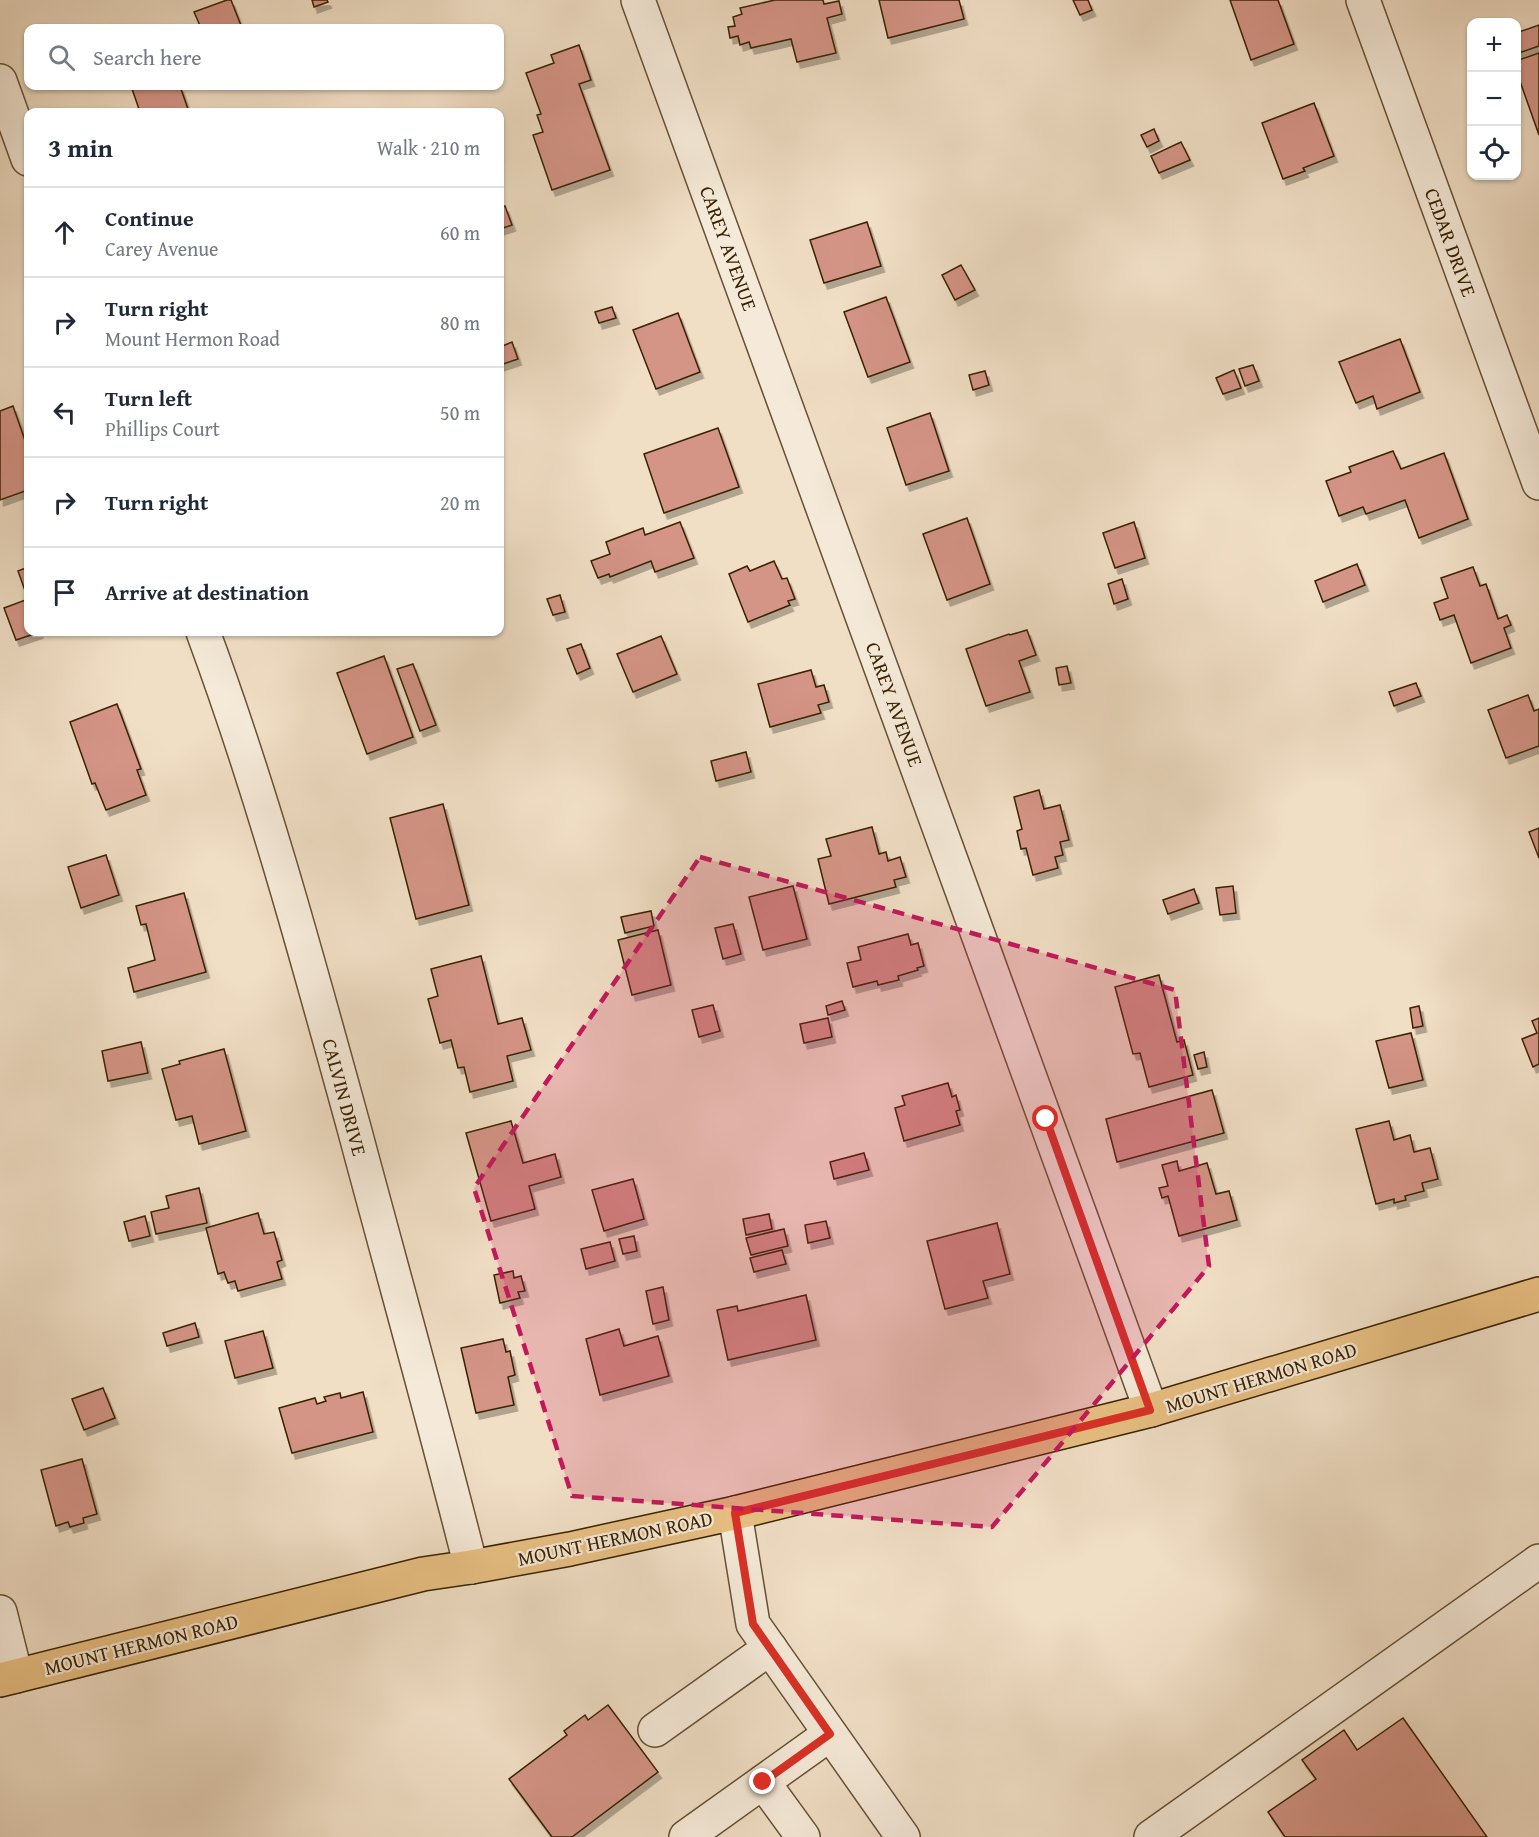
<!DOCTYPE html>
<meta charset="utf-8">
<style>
body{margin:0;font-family:"Gentium Book Plus",serif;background:#f2f2f3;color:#1f2937}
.controls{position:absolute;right:18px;top:18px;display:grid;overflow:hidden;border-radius:12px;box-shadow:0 2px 4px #0004}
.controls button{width:54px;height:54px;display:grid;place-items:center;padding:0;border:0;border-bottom:2px solid #e0e1e3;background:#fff;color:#1f2937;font:30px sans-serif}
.stop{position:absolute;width:18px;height:18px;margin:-14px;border:4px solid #d93025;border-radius:50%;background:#fff}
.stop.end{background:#d93025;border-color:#fff;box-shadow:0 2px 6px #0008}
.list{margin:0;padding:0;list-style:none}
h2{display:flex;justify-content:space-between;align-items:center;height:78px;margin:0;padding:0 24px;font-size:26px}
h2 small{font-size:20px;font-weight:400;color:#747a83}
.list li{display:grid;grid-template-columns:39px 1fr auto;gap:18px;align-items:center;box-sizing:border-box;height:90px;padding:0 24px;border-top:2px solid #e0e1e3}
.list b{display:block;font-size:22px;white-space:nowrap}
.list p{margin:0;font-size:20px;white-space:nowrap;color:#747a83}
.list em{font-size:20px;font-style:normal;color:#747a83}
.icon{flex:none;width:33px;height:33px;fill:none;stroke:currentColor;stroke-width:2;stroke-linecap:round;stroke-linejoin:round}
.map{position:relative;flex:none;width:1539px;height:1837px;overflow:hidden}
.search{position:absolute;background:#fff;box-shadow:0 2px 4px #0004;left:24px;top:24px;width:480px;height:66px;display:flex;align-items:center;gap:15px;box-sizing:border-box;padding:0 21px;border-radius:12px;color:#747a83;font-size:22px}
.panel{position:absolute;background:#fff;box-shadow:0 2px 4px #0004;left:24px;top:108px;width:480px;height:528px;border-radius:12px}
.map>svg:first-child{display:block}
</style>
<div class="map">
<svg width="1539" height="1837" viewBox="0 0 1539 1837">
<defs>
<filter id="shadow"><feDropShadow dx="3.5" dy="6" stdDeviation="0" flood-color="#0004"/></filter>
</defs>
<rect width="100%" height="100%" fill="#f0dec5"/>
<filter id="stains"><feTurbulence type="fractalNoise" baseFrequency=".00333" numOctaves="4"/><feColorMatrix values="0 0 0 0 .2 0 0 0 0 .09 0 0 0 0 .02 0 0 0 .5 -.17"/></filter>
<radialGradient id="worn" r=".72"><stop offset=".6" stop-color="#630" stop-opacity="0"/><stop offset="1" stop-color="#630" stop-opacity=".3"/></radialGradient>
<!-- building -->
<g fill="#d49486" stroke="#392201" stroke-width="1.5" filter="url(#shadow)">
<polygon points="227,0 231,0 242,28 201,28 194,12"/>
<polygon points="312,0 327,0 328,2 314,7"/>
<polygon points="775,0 823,0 824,4 839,1 842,14 827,18 836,53 797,62 791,39 751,48 749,42 740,45 738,36 730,38 728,27 735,26 733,17 742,14 740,8"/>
<polygon points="879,0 959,0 964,19 888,38"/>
<polygon points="1073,0 1088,0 1092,10 1080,15"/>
<polygon points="1230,0 1278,0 1294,44 1251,60"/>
<polygon points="1539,25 1539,46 1519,53 1516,47 1516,33"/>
<polygon points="579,45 591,80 579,84 610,170 552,190 533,135 543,132 537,115 541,114 526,73 554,63 551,55"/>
<polygon points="1539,53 1539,135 1516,70 1516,61"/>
<polygon points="131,86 180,86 189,112 140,112"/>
<polygon points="1314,103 1334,156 1303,168 1305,171 1283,179 1262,123"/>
<polygon points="1154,129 1159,141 1147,147 1141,135"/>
<polygon points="1181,142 1190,160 1159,173 1151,156"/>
<polygon points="505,206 512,225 500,229 500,208"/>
<polygon points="867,222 881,266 824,283 810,240"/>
<polygon points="961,265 975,290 955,300 942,275"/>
<polygon points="886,297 910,362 868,377 844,312"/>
<polygon points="612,307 616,318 599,323 595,312"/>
<polygon points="678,313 700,372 656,389 633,330"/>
<polygon points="1400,339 1420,392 1377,409 1373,396 1356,403 1339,362"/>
<polygon points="512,342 518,359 500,365 500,347"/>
<polygon points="1253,365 1259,381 1245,386 1239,369"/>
<polygon points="1234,370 1241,388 1223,394 1216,378"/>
<polygon points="985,371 989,385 973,390 969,375"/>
<polygon points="13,406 28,449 28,490 0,500 0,411"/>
<polygon points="930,413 949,471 906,485 887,428"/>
<polygon points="718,428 739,487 664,513 644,454"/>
<polygon points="1393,451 1401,469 1444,453 1468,519 1419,538 1405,500 1366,514 1363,507 1339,516 1326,481 1351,472 1349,467"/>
<polygon points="967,518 990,584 947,600 923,534"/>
<polygon points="680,522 694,558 655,572 651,561 610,577 609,574 598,578 591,561 610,554 606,542 643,528 645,535"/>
<polygon points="1134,522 1145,558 1115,568 1103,533"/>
<polygon points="774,561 782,579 787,578 795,599 788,601 790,605 748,622 729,574 747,566 750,571"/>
<polygon points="1357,564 1365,585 1323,602 1315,581"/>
<polygon points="28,567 28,599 18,571"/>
<polygon points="1473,567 1480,586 1486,584 1498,619 1507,615 1511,625 1504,628 1511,648 1471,663 1454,615 1440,620 1434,603 1448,598 1441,578"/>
<polygon points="1122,579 1128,599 1114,604 1108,584"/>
<polygon points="560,595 565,612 553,615 547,599"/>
<polygon points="28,599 28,632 40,632 16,640 4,608"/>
<polygon points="1027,630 1036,655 1019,661 1030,692 986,706 966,649 1009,634 1010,635"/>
<polygon points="661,636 677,674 633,692 617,654"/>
<polygon points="581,644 590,668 577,674 567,649"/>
<polygon points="384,656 413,737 367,754 337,673"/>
<polygon points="413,664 436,725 420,731 397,669"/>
<polygon points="1067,666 1071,683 1059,685 1056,668"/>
<polygon points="811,670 816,687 824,685 829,702 818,705 821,713 770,727 758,684"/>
<polygon points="1416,683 1421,696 1394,706 1389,692"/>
<polygon points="1528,695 1534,711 1539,709 1539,746 1506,758 1488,710"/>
<polygon points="117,704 141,769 137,770 146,795 106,810 95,783 92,784 70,722"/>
<polygon points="746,752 751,772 716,781 711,761"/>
<polygon points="1039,790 1044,809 1060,805 1069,840 1060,842 1063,855 1055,857 1058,868 1033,875 1026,848 1021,849 1017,831 1022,829 1014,797"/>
<polygon points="443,804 469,905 416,919 390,818"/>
<polygon points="872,827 879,854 886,852 888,861 900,857 906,877 894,880 896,887 829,904 818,859 831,856 826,839"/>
<polygon points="1539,828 1539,858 1529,832"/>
<polygon points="106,855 119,895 81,908 68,867"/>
<polygon points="793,886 807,939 763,950 749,897"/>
<polygon points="1233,886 1236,913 1220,915 1216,888"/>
<polygon points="1194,889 1199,903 1168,914 1163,900"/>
<polygon points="184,893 206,972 134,992 128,968 155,960 146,924 141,925 136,906"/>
<polygon points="651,911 654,926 625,933 621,917"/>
<polygon points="733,924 741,954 723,959 715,928"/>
<polygon points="658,930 671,985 632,995 618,940"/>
<polygon points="908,934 911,945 918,943 924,966 917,968 918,970 898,976 899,980 878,985 877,981 853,987 847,963 861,960 858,947"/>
<polygon points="481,956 498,1024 522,1018 531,1050 507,1056 513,1081 470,1092 464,1067 458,1068 451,1040 440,1043 428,999 438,996 431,969"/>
<polygon points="1159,975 1177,1042 1184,1040 1193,1075 1149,1087 1140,1053 1133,1054 1115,987"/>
<polygon points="842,1001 845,1010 828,1015 826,1006"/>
<polygon points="713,1005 720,1031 699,1037 692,1010"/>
<polygon points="1419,1006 1423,1026 1413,1028 1410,1008"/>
<polygon points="828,1018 832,1037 804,1043 800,1024"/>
<polygon points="1539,1018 1539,1064 1533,1067 1522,1039 1537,1033 1532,1021"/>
<polygon points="1411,1033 1423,1080 1389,1088 1376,1041"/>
<polygon points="141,1042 148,1073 108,1081 102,1051"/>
<polygon points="224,1049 246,1131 199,1144 192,1116 176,1120 162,1069 180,1064 179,1061"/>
<polygon points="1204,1052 1207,1067 1198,1069 1194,1055"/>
<polygon points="948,1083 952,1097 956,1095 960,1110 956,1111 960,1125 904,1141 895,1108 905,1105 902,1096"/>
<polygon points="1212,1090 1224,1133 1117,1162 1106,1119"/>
<polygon points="511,1121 523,1163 555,1154 561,1177 529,1186 535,1209 491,1221 466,1133"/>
<polygon points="1389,1121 1394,1140 1410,1135 1414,1152 1430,1148 1438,1179 1422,1183 1424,1191 1405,1196 1406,1200 1394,1203 1394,1199 1376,1204 1356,1129"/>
<polygon points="864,1153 869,1170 834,1179 830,1162"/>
<polygon points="1177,1161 1179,1171 1207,1163 1216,1194 1229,1191 1237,1220 1179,1236 1168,1196 1162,1198 1159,1188 1168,1186 1162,1165"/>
<polygon points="633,1179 644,1219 604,1231 592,1190"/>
<polygon points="199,1188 207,1223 156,1234 151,1212 169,1208 166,1196"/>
<polygon points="258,1213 264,1234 274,1232 282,1260 277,1262 282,1279 238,1291 235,1281 228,1283 224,1272 218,1274 206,1228"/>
<polygon points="769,1214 772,1229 746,1235 743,1219"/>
<polygon points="145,1216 150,1236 129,1241 124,1222"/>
<polygon points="826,1221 830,1238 808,1243 805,1225"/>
<polygon points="997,1223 1010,1274 983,1281 988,1298 945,1309 927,1241"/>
<polygon points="784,1229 788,1246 751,1255 746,1238"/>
<polygon points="634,1236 637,1251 623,1254 619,1239"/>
<polygon points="610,1242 615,1261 586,1269 581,1249"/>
<polygon points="782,1250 786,1264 754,1272 750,1258"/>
<polygon points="513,1271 514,1278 521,1276 525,1291 518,1292 520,1298 500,1303 494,1275"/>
<polygon points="663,1287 669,1320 653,1324 646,1291"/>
<polygon points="806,1295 816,1340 728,1360 717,1310 737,1306 738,1311"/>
<polygon points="195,1323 199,1337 167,1346 163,1333"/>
<polygon points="619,1329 624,1346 658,1336 669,1376 600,1395 586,1339"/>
<polygon points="263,1331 273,1368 235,1378 225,1341"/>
<polygon points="503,1339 506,1352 510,1351 515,1375 508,1377 514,1405 476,1413 461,1348"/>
<polygon points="103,1388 115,1418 84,1430 72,1399"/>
<polygon points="363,1392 373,1432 292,1453 279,1408 315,1398 317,1404 326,1401 324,1397 340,1393 341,1398"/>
<polygon points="82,1459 97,1514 83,1518 84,1523 70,1527 68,1522 56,1526 41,1470"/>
<polygon points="608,1705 658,1772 572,1837 552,1837 509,1779 567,1735 564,1731 585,1715 588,1720"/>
<polygon points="1403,1718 1487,1837 1285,1837 1268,1812 1316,1779 1302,1760 1344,1730 1357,1750"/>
</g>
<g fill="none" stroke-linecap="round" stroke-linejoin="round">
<!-- minor casing -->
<g stroke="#675132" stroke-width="36">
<g id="minor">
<polyline points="638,0 1151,1410"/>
<polyline points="1363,0 1539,483"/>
<polyline points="0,81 28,159"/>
<path d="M 203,632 C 263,794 308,961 354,1128 C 393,1274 434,1420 471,1567"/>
<polyline points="735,1513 753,1624 903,1837"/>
<polyline points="0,1612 16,1676"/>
<polyline points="655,1730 770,1648"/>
<polyline points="763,1782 803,1837"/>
<polyline points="686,1837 830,1734"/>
<polyline points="1151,1837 1539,1561"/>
</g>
</g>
<!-- major casing -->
<g stroke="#392201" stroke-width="36">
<polyline id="major" points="0,1680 423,1574 471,1567 570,1549 735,1513 1151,1410 1539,1294"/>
</g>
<!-- minor -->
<use href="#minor" stroke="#f5ead9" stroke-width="33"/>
<!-- major -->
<use href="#major" stroke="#e8bf82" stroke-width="33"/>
</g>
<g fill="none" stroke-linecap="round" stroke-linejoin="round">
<!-- route -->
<polyline stroke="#d93025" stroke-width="8" points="763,1782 830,1734 753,1624 735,1513 1150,1410 1046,1119"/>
</g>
<!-- marked area -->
<path fill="#c2185b" fill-opacity="0.2" stroke="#c2185b" stroke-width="4.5" stroke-dasharray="12 8" stroke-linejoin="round" d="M 700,857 L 1175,990 L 1209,1266 L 992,1527 L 572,1496 L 474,1188 Z"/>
<g text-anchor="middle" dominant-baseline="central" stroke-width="4.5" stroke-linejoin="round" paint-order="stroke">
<!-- street labels -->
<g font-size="20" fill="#392201" stroke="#f5ead9">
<text transform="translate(1451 242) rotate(70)">CEDAR DRIVE</text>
<text transform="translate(729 248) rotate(70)">CAREY AVENUE</text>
<text transform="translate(895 704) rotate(70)">CAREY AVENUE</text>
<text transform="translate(345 1097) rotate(75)">CALVIN DRIVE</text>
<text transform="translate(1261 1377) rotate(-17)">MOUNT HERMON ROAD</text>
<text transform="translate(615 1538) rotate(-12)">MOUNT HERMON ROAD</text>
<text transform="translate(141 1644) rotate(-14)">MOUNT HERMON ROAD</text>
</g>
</g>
<rect width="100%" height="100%" filter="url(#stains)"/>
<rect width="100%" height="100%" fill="url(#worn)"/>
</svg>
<div class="controls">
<button>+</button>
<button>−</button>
<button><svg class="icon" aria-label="locate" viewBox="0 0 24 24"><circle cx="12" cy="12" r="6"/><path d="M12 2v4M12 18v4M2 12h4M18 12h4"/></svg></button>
</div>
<div class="stop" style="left:1046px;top:1119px"></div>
<div class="stop end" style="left:763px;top:1782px"></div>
<div class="search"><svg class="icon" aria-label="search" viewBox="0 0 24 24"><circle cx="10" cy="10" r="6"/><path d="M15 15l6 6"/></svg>Search here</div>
<section class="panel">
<h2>3 min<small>Walk · 210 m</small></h2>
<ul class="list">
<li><svg class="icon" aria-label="ahead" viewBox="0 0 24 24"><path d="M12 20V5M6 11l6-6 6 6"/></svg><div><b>Continue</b><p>Carey Avenue</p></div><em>60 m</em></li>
<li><svg class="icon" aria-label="right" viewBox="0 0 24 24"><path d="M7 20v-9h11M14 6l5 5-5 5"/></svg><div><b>Turn right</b><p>Mount Hermon Road</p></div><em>80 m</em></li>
<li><svg class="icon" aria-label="left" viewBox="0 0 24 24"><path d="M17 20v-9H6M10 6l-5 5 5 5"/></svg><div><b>Turn left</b><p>Phillips Court</p></div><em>50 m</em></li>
<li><svg class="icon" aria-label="right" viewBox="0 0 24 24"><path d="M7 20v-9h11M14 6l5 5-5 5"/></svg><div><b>Turn right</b></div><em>20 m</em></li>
<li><svg class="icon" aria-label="arrive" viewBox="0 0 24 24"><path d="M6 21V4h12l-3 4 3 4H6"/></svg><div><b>Arrive at destination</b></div></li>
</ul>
</section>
</div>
